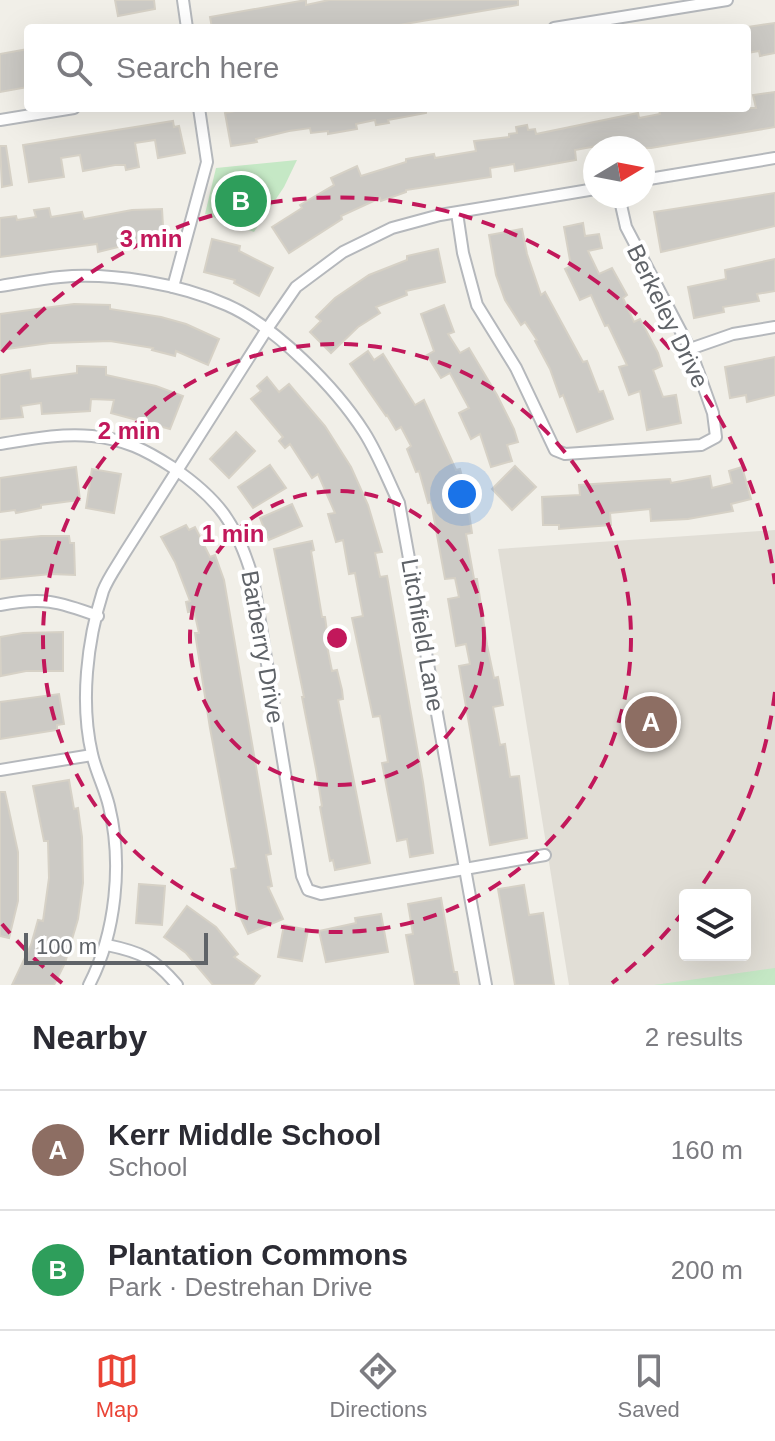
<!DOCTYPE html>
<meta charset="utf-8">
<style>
body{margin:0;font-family:Arial,sans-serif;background:#f7f7f7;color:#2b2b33}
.controls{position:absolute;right:24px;bottom:24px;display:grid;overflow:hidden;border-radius:8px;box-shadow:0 8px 32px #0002}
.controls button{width:72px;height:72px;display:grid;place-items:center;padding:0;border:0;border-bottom:2px solid #e1e1e2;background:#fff;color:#2b2b33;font:40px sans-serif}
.compass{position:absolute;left:583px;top:136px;width:72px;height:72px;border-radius:50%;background:#fff;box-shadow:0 8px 32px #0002;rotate:80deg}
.scale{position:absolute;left:24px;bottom:20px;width:184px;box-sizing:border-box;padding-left:8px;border:4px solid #5f6368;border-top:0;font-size:22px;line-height:28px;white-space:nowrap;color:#5f6368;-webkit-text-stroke:6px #fff;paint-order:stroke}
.you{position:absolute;left:462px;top:494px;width:28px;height:28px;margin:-20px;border:6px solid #fff;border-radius:50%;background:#1a73e8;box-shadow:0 0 0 12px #1a73e833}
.badge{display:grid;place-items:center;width:52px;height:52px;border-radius:50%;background:#ea4335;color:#fff;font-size:26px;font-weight:700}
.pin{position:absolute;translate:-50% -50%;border:4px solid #fff;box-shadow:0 2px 8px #0006}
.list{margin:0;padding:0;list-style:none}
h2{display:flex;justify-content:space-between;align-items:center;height:104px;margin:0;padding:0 32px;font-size:34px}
h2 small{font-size:26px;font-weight:400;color:#7c7c81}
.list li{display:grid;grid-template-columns:52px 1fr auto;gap:24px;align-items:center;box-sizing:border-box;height:120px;padding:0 32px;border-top:2px solid #e1e1e2}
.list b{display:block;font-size:30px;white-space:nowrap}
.list p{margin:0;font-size:26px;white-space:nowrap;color:#7c7c81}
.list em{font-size:26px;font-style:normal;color:#7c7c81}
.icon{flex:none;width:44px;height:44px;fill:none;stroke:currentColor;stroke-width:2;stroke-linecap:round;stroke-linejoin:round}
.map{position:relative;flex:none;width:775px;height:985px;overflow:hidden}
.search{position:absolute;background:#fff;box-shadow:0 8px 32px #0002;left:24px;right:24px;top:24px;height:88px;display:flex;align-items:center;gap:20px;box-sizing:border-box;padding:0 28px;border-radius:8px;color:#7c7c81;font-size:30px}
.sheet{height:344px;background:#fff}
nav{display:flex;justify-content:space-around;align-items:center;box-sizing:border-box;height:112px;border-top:2px solid #e1e1e2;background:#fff;font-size:22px;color:#7c7c81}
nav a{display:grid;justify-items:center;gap:4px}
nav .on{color:#ea4335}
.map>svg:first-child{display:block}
</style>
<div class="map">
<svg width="775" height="985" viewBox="0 0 775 985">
<rect width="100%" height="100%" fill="#f1efe8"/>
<!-- education -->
<path fill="#e1ded6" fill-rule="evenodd" d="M 775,530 L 775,985 L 569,985 L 498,549 ZM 685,895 L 745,895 L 745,955 L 685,955 Z"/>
<!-- green -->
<g fill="#c5e8c5">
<polygon points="297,160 284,187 254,232 205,214 216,168"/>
<polygon points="775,968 775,985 654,985"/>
</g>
<!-- building -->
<g fill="#cccac5" stroke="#d6d1c6" stroke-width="2">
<polygon points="115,0 154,0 155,9 118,16"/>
<polygon points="306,0 306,5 329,0 518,0 518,5 381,28 212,28 210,17"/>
<polygon points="775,23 775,53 760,56 759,51 747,53 747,27"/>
<polygon points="28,49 28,87 0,92 0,54"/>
<polygon points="775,92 775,127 651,148 597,146 575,150 576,160 515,171 514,164 490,168 491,177 406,190 406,192 381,201 380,198 341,216 342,219 289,253 272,227 302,208 300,205 334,185 331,178 357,166 361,176 406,162 406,159 434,154 435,158 476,151 474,141 509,137 509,134 517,133 516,127 527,125 528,130 535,129 536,134 638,113 639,118 660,114 659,110 669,108 756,108 753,95"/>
<polygon points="251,108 426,108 426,113 388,120 389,123 376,125 375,120 356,124 357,129 328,134 328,131 311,133 310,128 289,131 256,139 257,142 231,146 225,113"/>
<polygon points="173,121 174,127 179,126 185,153 158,158 155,140 135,143 139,167 126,170 125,165 115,165 83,171 80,155 61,158 64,177 29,182 23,145"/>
<polygon points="0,146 6,146 12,185 2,187"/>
<polygon points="775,193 775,226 661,252 654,212"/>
<polygon points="49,208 51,217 82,212 84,219 132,210 162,209 164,243 126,245 98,252 97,244 0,257 0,218 16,216 17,220 36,217 34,210"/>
<polygon points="583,223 585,236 599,234 602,248 588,251 599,274 612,268 627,295 623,298 634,322 640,319 658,353 662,366 653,370 663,397 676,395 681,423 647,430 640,391 629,395 619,367 627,365 608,325 605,326 591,295 580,300 565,269 571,266 564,227"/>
<polygon points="522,229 527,254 541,295 545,292 583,362 587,361 599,392 603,391 613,419 577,432 563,395 560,397 550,369 535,341 537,340 525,322 521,325 505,300 496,275 489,235"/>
<polygon points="212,239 240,246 239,251 273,268 259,296 234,283 235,280 204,272"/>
<polygon points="438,249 445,282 406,291 407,295 376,307 380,313 358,327 331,353 310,332 321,321 316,317 335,298 369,275 407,260 407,256"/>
<polygon points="775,259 775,291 757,294 759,301 723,307 724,312 694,318 688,287 726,279 725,270"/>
<polygon points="74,304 110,305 110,309 161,317 186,324 219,339 208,365 176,351 175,356 152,350 153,348 110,341 50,343 0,350 0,314"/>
<polygon points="444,305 454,332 448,334 460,353 469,348 497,395 514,429 518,442 507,445 512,461 491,467 480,434 471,439 459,413 469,408 450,373 441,378 427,355 434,351 421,314"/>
<polygon points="368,351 374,360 383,354 415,405 424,400 456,470 460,469 466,492 472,533 466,534 474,579 477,579 487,645 494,678 498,677 503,705 493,707 500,745 505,744 510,777 519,776 527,838 490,845 459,666 470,664 466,644 456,646 448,599 459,597 455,578 445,579 431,502 428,503 419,471 416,472 407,449 411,446 401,427 396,430 387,415 386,416 350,364"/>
<polygon points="775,357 775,395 747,402 746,395 730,398 725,367"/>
<polygon points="77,366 106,367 106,375 156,386 183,396 170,429 111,413 114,400 91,399 90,411 42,414 41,403 21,406 23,417 0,419 0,375 30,370 31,379 77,373"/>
<polygon points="267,377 279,392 289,384 325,426 351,467 368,505 382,552 375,553 380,577 387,576 423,782 433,853 410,857 407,839 397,841 382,763 388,762 380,716 373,717 352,618 363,616 355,573 349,574 343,540 336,542 328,514 335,513 318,474 312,478 290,444 285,448 279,441 283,437 251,399 261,391 257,386"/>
<polygon points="236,432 255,451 229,478 210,459"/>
<polygon points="270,465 286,488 253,508 238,487"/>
<polygon points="515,466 536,487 512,510 492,489"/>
<polygon points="76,467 80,500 41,505 41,508 16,513 15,510 0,512 0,478"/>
<polygon points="742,467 751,499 731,504 733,511 688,519 651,521 650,509 610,513 611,525 559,529 559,525 543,525 542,497 580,495 579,485 670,479 671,483 710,476 712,488 732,483 729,471"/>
<polygon points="92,469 121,474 114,513 86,508"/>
<polygon points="292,504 302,526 269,540 260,518"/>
<polygon points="186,525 189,530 195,527 210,557 215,555 224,580 271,854 266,855 272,886 268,887 283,919 248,934 237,910 231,869 236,868 210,728 195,633 199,633 194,611 188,612 186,602 190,601 175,562 161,537"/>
<polygon points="41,536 69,536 70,543 74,543 75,575 51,574 0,579 0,540"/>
<polygon points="312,541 314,550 311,551 322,617 325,617 329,646 327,646 332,671 337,670 342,690 343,699 338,700 370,863 335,870 333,860 330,861 320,807 322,806 316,769 302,697 304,697 274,549"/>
<polygon points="63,632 63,671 26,671 1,676 0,637 23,633"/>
<polygon points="59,694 64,724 57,725 57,730 0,739 0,702"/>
<polygon points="69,780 74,809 78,808 82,837 83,883 78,919 65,963 54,985 12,985 31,945 38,920 43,921 49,878 48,841 44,841 33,786"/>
<polygon points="0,792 5,792 18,852 18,901 9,938 0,936"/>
<polygon points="139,884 165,886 162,925 136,923"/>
<polygon points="524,885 529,915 543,913 554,985 515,985 498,889"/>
<polygon points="441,898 454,972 457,972 459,985 415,985 406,935 413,934 408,904"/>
<polygon points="187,906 216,927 238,954 234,957 260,976 253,985 213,985 186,953 164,937"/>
<polygon points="381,914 388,952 326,962 319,931 356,923 355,918"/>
<polygon points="284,925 308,930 302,961 278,957"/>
</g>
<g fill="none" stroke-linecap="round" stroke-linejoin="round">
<!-- minor casing -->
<g stroke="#b5b8bc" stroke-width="14">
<g id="minor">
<polyline points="183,0 187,28"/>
<polyline points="554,28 727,0"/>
<polyline points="0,120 74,108"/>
<polyline points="643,180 775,158"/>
<polyline points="457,213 463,253 477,305 516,368 555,450 565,454 701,445 716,437 713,413 690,349 626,227 619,196"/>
<path d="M 0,286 C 20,283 40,279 60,277 C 111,272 180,284 227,305 C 275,326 336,388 364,432 C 378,454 388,480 399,503 L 486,985"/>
<polyline points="173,287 207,162 199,108"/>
<polyline points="690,349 733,334 775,327"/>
<path d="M 0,444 C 31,439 61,433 92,436 C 124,439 146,450 172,467 C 219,499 237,524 253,579 L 302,876 L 308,890 L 321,894 L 545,855"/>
<path d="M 0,605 C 43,597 57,601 98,616"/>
<polyline points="0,770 92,755"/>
<path d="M 107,945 C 141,952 154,958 177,985"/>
<path d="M 89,985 C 116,933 123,863 109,806 C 105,789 96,772 92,754 C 80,703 87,641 103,591 C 108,578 117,566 124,554 L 267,329 L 296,287 L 343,252 L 392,228 L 440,215 L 595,189"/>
</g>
</g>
<!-- minor -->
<use href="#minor" stroke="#fff" stroke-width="10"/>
</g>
<!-- distance rings -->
<g fill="none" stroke="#c2185b" stroke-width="4" stroke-dasharray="14 10">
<circle cx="337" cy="638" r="147"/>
<circle cx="337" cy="638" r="294"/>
<path d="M775 692A441 441 0 0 1 696 894M685 910A441 441 0 0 1 612 983M62 983A441 441 0 0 1 2 924M2 352A441 441 0 0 1 775 584"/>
</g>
<g text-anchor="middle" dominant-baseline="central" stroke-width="8" stroke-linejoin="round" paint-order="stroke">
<!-- street labels -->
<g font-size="24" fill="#5f6368" stroke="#fff">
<text transform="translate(668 316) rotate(64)">Berkeley Drive</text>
<text transform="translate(423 635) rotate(80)">Litchfield Lane</text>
<text transform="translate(263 647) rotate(80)">Barberry Drive</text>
</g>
</g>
<circle cx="337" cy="638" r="12" fill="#c2185b" stroke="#fff" stroke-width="4"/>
<g font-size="24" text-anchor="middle" font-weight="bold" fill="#c2185b" stroke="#fff" stroke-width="8" stroke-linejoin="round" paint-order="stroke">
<text x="151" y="247">3 min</text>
<text x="129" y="439">2 min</text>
<text x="233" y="542">1 min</text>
</g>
</svg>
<div class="controls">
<button><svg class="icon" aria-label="layers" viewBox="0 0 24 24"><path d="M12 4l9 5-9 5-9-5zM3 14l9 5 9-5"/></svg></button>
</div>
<svg class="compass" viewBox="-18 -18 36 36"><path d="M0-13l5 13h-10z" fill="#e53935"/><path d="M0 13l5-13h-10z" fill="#7c7c81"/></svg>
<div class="scale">100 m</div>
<div class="you"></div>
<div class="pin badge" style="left:651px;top:722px;background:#8d6e63">A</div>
<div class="pin badge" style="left:241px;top:201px;background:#2e9e5b">B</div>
<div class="search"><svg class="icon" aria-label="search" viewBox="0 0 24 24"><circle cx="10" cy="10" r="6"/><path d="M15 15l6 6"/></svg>Search here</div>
</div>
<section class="sheet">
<h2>Nearby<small>2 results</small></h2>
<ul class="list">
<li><span class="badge" style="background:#8d6e63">A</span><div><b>Kerr Middle School</b><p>School</p></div><em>160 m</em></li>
<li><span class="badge" style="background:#2e9e5b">B</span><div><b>Plantation Commons</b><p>Park · Destrehan Drive</p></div><em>200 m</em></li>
</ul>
</section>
<nav>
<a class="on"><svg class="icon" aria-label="map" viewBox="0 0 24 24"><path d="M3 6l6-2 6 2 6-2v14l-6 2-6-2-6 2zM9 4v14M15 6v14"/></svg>Map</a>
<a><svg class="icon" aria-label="directions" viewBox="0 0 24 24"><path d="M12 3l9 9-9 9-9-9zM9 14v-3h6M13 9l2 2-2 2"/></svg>Directions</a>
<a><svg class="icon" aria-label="saved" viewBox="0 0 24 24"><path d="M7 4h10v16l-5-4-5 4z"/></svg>Saved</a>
</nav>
